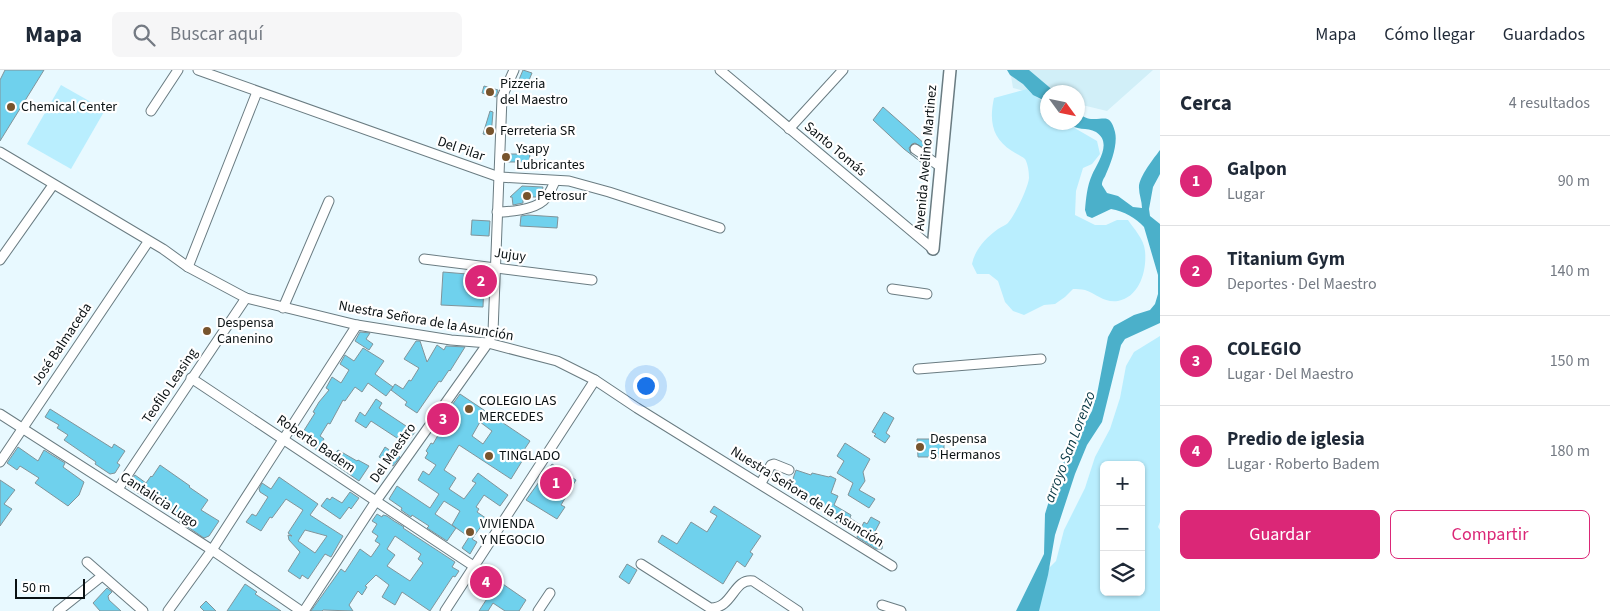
<!DOCTYPE html>
<html lang="es">
<meta charset="utf-8">
<style>
body{margin:0;font-family:"Source Sans 3",sans-serif;background:#f6f6f7;color:#1f2937}
.controls{position:absolute;right:15px;bottom:15px;display:grid;overflow:hidden;border-radius:8px;box-shadow:0 1px 4px #0004}
.controls button{width:45px;height:45px;display:grid;place-items:center;padding:0;border:0;border-bottom:1px solid #e0e1e3;background:#fff;color:#1f2937;font:25px sans-serif}
.compass{position:absolute;left:1040px;top:15px;width:45px;height:45px;border-radius:50%;background:#fff;box-shadow:0 1px 4px #0004;rotate:123deg}
.scale{position:absolute;left:15px;bottom:12px;width:70px;box-sizing:border-box;padding-left:5px;border:2px solid #0a1113;border-top:0;font-size:14px;line-height:18px;white-space:nowrap;color:#0a1113;-webkit-text-stroke:4px #fff;paint-order:stroke}
.you{position:absolute;left:645px;top:315px;width:18px;height:18px;margin:-12px;border:4px solid #fff;border-radius:50%;background:#1a73e8;box-shadow:0 0 0 8px #1a73e833}
.badge{display:grid;place-items:center;width:32px;height:32px;border-radius:50%;background:#db2777;color:#fff;font-size:16px;font-weight:700}
.pin{position:absolute;translate:-50% -50%;border:2px solid #fff;box-shadow:0 1px 5px #0006}
.list{margin:0;padding:0;list-style:none}
h2{display:flex;justify-content:space-between;align-items:center;height:65px;margin:0;padding:0 20px;font-size:21px}
h2 small{font-size:16px;font-weight:400;color:#747a83}
.list li{display:grid;grid-template-columns:32px 1fr auto;gap:15px;align-items:center;box-sizing:border-box;height:90px;padding:0 20px;border-top:1px solid #e0e1e3}
.list b{display:block;font-size:19px;white-space:nowrap}
.list p{margin:0;font-size:16px;white-space:nowrap;color:#747a83}
.list em{font-size:16px;font-style:normal;color:#747a83}
.actions{display:flex;gap:10px;padding:15px 20px}
.actions a{flex:1;padding:11px 0;border:1px solid #db2777;border-radius:8px;text-align:center;font-size:18px;color:#db2777}
.actions .main{background:#db2777;color:#fff}
.icon{flex:none;width:28px;height:28px;fill:none;stroke:currentColor;stroke-width:2;stroke-linecap:round;stroke-linejoin:round}
.map{position:relative;flex:none;width:1160px;height:541px;overflow:hidden}
header{display:flex;align-items:center;gap:30px;box-sizing:border-box;height:70px;padding:0 25px;background:#fff;border-bottom:1px solid #e0e1e3}
header strong{font-size:24px}
nav{display:flex;gap:28px;margin-inline-start:auto;font-size:18px}
.search{width:350px;height:45px;background:#f6f6f7;display:flex;align-items:center;gap:12px;box-sizing:border-box;padding:0 18px;border-radius:8px;color:#747a83;font-size:19px}
main{display:flex}
aside{flex:1;background:#fff}
.map>svg:first-child{display:block}
</style>
<header>
<strong>Mapa</strong>
<div class="search"><svg class="icon" aria-label="search" viewBox="0 0 24 24"><circle cx="10" cy="10" r="6"/><path d="M15 15l6 6"/></svg>Buscar aquí</div>
<nav><a>Mapa</a><a>Cómo llegar</a><a>Guardados</a></nav>
</header>
<main>
<div class="map">
<svg width="1160" height="541" viewBox="0 0 1160 541">
<rect width="100%" height="100%" fill="#e8f9ff"/>
<!-- built -->
<polygon fill="#d1eff8" points="1010,0 1153,0 1107,41 1078,34 1078,22 1048,22 1047,27 1013,18"/>
<!-- green -->
<g fill="#b9eefe" fill-rule="evenodd">
<polygon points="61,15 105,40 71,99 27,74"/>
<path d="M 1027,19 C 1032,26 1041,28 1047,35 L 1048,52 L 1066,53 L 1097,71 L 1100,84 L 1092,94 L 1083,98 L 1076,121 L 1075,145 L 1095,155 L 1106,155 L 1117,150 L 1128,150 C 1134,159 1144,169 1145,181 C 1147,200 1140,227 1118,231 C 1104,233 1097,224 1085,220 C 1081,219 1077,219 1073,219 L 1065,227 L 1055,234 L 1044,235 L 1024,245 L 1013,241 L 1005,232 L 998,211 L 989,204 L 977,204 L 972,194 C 975,179 986,168 998,159 C 1001,157 1006,155 1008,153 C 1015,145 1028,118 1029,108 C 1029,102 1028,94 1025,89 C 1022,86 1016,84 1012,81 C 992,68 989,51 994,28 Z"/>
<path d="M 1160,266 L 1160,452 L 1158,457 L 1160,460 L 1160,541 L 1036,541 L 1048,499 L 1056,491 L 1064,460 L 1085,418 L 1095,387 L 1110,359 L 1120,328 L 1126,296 L 1134,282 ZM 1104,395 L 1141,395 L 1141,522 L 1104,522 Z"/>
</g>
<!-- water -->
<g fill="#4bb0ca">
<polygon points="1007,0 1029,0 1055,22 1048,22 1047,32 1033,25 1023,14 1010,5"/>
<path d="M 1078,42 C 1081,45 1086,49 1091,49 C 1105,50 1110,43 1115,62 C 1118,74 1111,93 1106,104 C 1104,109 1102,110 1102,115 L 1107,123 L 1118,126 L 1133,137 L 1142,138 C 1142,131 1139,125 1139,118 C 1138,108 1154,88 1160,80 L 1160,104 L 1153,117 L 1149,139 L 1150,146 L 1160,154 L 1160,253 L 1125,269 L 1121,275 L 1102,352 L 1087,375 L 1075,404 L 1055,465 L 1048,505 L 1039,541 L 1016,541 L 1044,484 L 1045,444 L 1055,411 L 1068,383 L 1092,341 L 1097,324 L 1108,267 L 1114,256 L 1134,245 L 1150,240 L 1155,234 L 1158,224 L 1158,205 L 1144,157 C 1136,148 1124,141 1111,139 L 1092,148 L 1087,146 L 1085,140 C 1086,129 1087,116 1092,105 C 1097,93 1113,73 1096,62 C 1087,57 1076,61 1067,53 L 1078,52 Z"/>
</g>
<!-- building -->
<g fill="#6fd1ed" stroke="#81949a" fill-rule="evenodd">
<polygon points="5,0 44,0 0,71 0,10"/>
<polygon points="523,0 532,3 527,15 518,12"/>
<polygon points="484,16 498,20 496,27 482,23"/>
<polygon points="883,37 926,75 925,79 915,73 912,74 909,78 911,84 922,93 904,79 873,50"/>
<polygon points="490,41 493,42 491,66 483,64"/>
<polygon points="506,84 530,84 529,92 506,92"/>
<polygon points="522,116 543,117 542,122 538,127 523,127 523,133 513,135 512,127 510,127"/>
<polygon points="528,145 558,147 557,158 520,156 521,146"/>
<polygon points="472,150 490,151 489,166 471,165"/>
<polygon points="443,202 467,204 467,207 481,208 484,212 483,237 441,235"/>
<polygon points="360,262 370,263 366,269 373,274 369,280 355,271"/>
<polygon points="416,271 420,271 427,292 437,275 444,280 446,276 465,277 450,301 449,300 441,312 439,311 417,343 405,335 407,332 391,320 395,314 403,319 409,310 411,311 419,298 404,289"/>
<polygon points="363,278 384,291 375,304 393,317 386,326 368,313 362,322 355,317 345,331 343,330 330,354 328,353 320,366 324,369 317,380 294,365 301,361 303,362 315,343 313,342 319,332 329,320 326,318 332,307 341,313 349,300 340,294 345,285 354,291"/>
<path d="M 460,324 L 530,371 L 522,383 L 523,384 L 522,386 L 524,388 L 511,409 L 459,375 L 444,400 L 456,408 L 449,419 L 464,429 L 476,413 L 472,411 L 478,403 L 508,425 L 500,436 L 484,425 L 476,437 L 479,439 L 477,442 L 490,451 L 486,458 L 482,455 L 472,469 L 477,472 L 470,484 L 462,478 L 469,467 L 452,455 L 460,441 L 444,431 L 435,444 L 456,458 L 447,471 L 427,458 L 429,456 L 415,447 L 412,445 L 411,447 L 401,440 L 402,438 L 389,429 L 397,416 L 430,438 L 439,424 L 418,410 L 423,401 L 429,405 L 436,395 L 425,388 L 428,383 L 426,381 L 431,373 L 433,374 L 441,360 L 439,353 ZM 480,352 L 492,361 L 483,374 L 472,366 Z"/>
<polygon points="376,329 382,333 379,338 415,362 409,370 402,366 400,370 371,351 366,358 355,351 360,342 365,346"/>
<polygon points="50,339 112,378 114,374 125,381 117,393 120,395 115,403 110,404 95,394 96,392 64,370 68,365 57,358 59,355 45,347"/>
<polygon points="884,342 894,348 886,363 890,366 885,373 874,366 876,364 872,362"/>
<polygon points="917,369 944,369 944,387 918,387"/>
<polygon points="845,373 870,389 863,402 865,411 859,420 875,429 869,438 848,425 853,413 837,403 844,391 837,386"/>
<polygon points="18,377 38,391 44,380 65,393 63,397 84,412 79,425 68,436 35,413 39,408 20,396 17,400 7,393"/>
<polygon points="385,377 400,387 393,396 379,387"/>
<polygon points="338,380 357,391 358,390 369,396 359,411 330,391"/>
<polygon points="552,394 576,410 561,435 565,437 557,449 526,430"/>
<polygon points="160,395 190,416 189,417 208,430 201,440 219,451 209,466 204,468 179,451 182,448 174,442 155,430 153,433 127,416 135,405 146,413 151,406 152,407"/>
<polygon points="796,400 811,405 812,403 829,407 830,406 836,409 831,423 838,426 834,435 851,445 850,448 862,456 864,452 867,454 871,447 880,452 870,471 883,472 882,479 876,479 857,467 858,463 836,452 839,445 819,437 820,435 804,431 805,425 789,420"/>
<path d="M 279,407 L 318,434 L 310,445 L 343,466 L 331,487 L 325,484 L 308,509 L 302,505 L 300,509 L 288,501 L 300,482 L 289,470 L 288,465 L 292,466 L 288,463 L 303,440 L 286,429 L 272,448 L 270,447 L 261,461 L 246,452 L 252,444 L 256,446 L 268,427 L 260,422 L 259,419 L 262,413 L 271,419 ZM 305,460 L 327,466 L 315,483 L 298,471 Z"/>
<polygon points="0,410 15,420 4,434 12,439 0,456"/>
<polygon points="350,422 359,428 351,439 349,437 340,449 321,436 327,428 330,430 332,427 342,433"/>
<polygon points="714,436 761,466 750,482 753,484 745,497 737,491 723,514 658,472 662,465 677,474 691,452 707,462 717,446 710,442"/>
<path d="M 377,444 L 382,447 L 383,445 L 387,446 L 394,451 L 404,457 L 403,458 L 455,492 L 452,497 L 459,501 L 455,507 L 453,506 L 430,541 L 402,522 L 395,535 L 382,527 L 389,515 L 376,505 L 365,516 L 367,517 L 362,525 L 358,521 L 349,535 L 353,541 L 323,540 L 322,541 L 311,541 L 341,499 L 345,502 L 360,479 L 371,487 L 380,474 L 375,471 L 378,466 L 372,462 L 377,454 L 372,451 ZM 395,466 L 421,484 L 418,489 L 423,493 L 410,511 L 387,496 L 395,485 L 387,479 Z"/>
<polygon points="627,494 637,500 629,514 619,507"/>
<polygon points="481,499 526,530 519,541 505,541 493,533 488,541 479,541 490,524 471,513"/>
<polygon points="245,514 257,522 255,524 281,541 227,541"/>
<polygon points="107,518 112,522 108,526 109,530 121,541 100,541 93,533"/>
<polygon points="206,531 216,541 204,541 200,537"/>
</g>
<g fill="none" stroke-linecap="round" stroke-linejoin="round">
<!-- minor casing -->
<g stroke="#6a7c82" stroke-width="11">
<g id="minor">
<polyline points="198,0 499,107 569,111 609,122 720,158"/>
<polyline points="720,0 933,179"/>
<polyline points="151,41 178,0"/>
<polyline points="789,59 843,0"/>
<polyline points="915,79 941,97"/>
<polyline points="0,82 163,179 188,197 246,228 357,255 451,270 488,273 557,291 595,310 637,338 892,496"/>
<path d="M 497,142 C 509,142 533,140 543,131 C 549,126 552,118 555,111"/>
<polyline points="424,189 592,210"/>
<polyline points="0,190 53,115"/>
<polyline points="188,197 257,22"/>
<polyline points="892,219 927,224"/>
<polyline points="283,238 329,131"/>
<polyline points="918,299 1041,289"/>
<polyline points="191,308 475,497"/>
<polyline points="0,344 212,480 301,541"/>
<polyline points="0,392 148,172"/>
<polyline points="761,413 771,395 774,394 789,400"/>
<polyline points="118,419 246,228"/>
<polyline points="87,492 143,541"/>
<path d="M 641,494 L 710,538 C 733,539 733,508 753,511 L 798,541"/>
<polyline points="882,535 901,541"/>
<polyline points="58,541 102,506"/>
<polyline points="168,541 212,480 357,255"/>
<polyline points="304,541 376,431 488,273 493,262 502,27 514,0"/>
<polyline points="445,541 595,310"/>
<polyline points="538,541 550,523"/>
</g>
</g>
<!-- major casing -->
<g stroke="#6a7c82" stroke-width="14">
<polyline id="major" points="933,179 950,0"/>
</g>
<!-- minor -->
<use href="#minor" stroke="#fff" stroke-width="9"/>
<!-- major -->
<use href="#major" stroke="#fff" stroke-width="11"/>
</g>
<!-- markers -->
<g fill="#77542d" stroke="#fff" stroke-width="2">
<circle cx="490" cy="22" r="5"/>
<circle cx="11" cy="37" r="5"/>
<circle cx="490" cy="61" r="5"/>
<circle cx="506" cy="87" r="5"/>
<circle cx="527" cy="126" r="5"/>
<circle cx="207" cy="261" r="5"/>
<circle cx="469" cy="339" r="5"/>
<circle cx="920" cy="377" r="5"/>
<circle cx="489" cy="386" r="5"/>
<circle cx="470" cy="462" r="5"/>
</g>
<g text-anchor="middle" dominant-baseline="central" stroke-width="4.5" stroke-linejoin="round" paint-order="stroke">
<!-- poi labels -->
<g font-size="14" fill="#0a1113" stroke="#fff" text-anchor="start">
<text x="500" y="14">Pizzeria<tspan x="500" dy="16">del Maestro</tspan></text>
<text x="21" y="37">Chemical Center</text>
<text x="500" y="61">Ferreteria SR</text>
<text x="516" y="79">Ysapy<tspan x="516" dy="16">Lubricantes</tspan></text>
<text x="537" y="126">Petrosur</text>
<text x="217" y="253">Despensa<tspan x="217" dy="16">Canenino</tspan></text>
<text x="479" y="331">COLEGIO LAS<tspan x="479" dy="16">MERCEDES</tspan></text>
<text x="930" y="369">Despensa<tspan x="930" dy="16">5 Hermanos</tspan></text>
<text x="499" y="386">TINGLADO</text>
<text x="480" y="454">VIVIENDA<tspan x="480" dy="16">Y NEGOCIO</tspan></text>
</g>
<!-- street labels -->
<g font-size="14" fill="#0a1113" stroke="#fff">
<text transform="translate(461 79) rotate(19)">Del Pilar</text>
<text transform="translate(835 79) rotate(40)">Santo Tomás</text>
<text transform="translate(926 88) rotate(-85)">Avenida Avelino Martinez</text>
<text transform="translate(510 185) rotate(8)">Jujuy</text>
<text transform="translate(426 251) rotate(10)">Nuestra Señora de la Asunción</text>
<text transform="translate(62 274) rotate(-56)">José Balmaceda</text>
<text transform="translate(170 316) rotate(-56)">Teofilo Leasing</text>
<text transform="translate(316 374) rotate(34)">Roberto Badem</text>
<text transform="translate(393 383) rotate(-55)">Del Maestro</text>
<text transform="translate(807 427) rotate(32)">Nuestra Señora de la Asunción</text>
<text transform="translate(159 430) rotate(33)">Cantalicia Lugo</text>
</g>
<!-- water labels -->
<g font-size="15" font-style="italic" fill="#0a3945" stroke="#fff">
<text transform="translate(1070 377) rotate(-69)">arroyo San Lorenzo</text>
</g>
</g>
</svg>
<div class="controls">
<button>+</button>
<button>−</button>
<button><svg class="icon" aria-label="layers" viewBox="0 0 24 24"><path d="M12 4l9 5-9 5-9-5zM3 14l9 5 9-5"/></svg></button>
</div>
<svg class="compass" viewBox="-18 -18 36 36"><path d="M0-13l5 13h-10z" fill="#e53935"/><path d="M0 13l5-13h-10z" fill="#747a83"/></svg>
<div class="scale">50 m</div>
<div class="you"></div>
<div class="pin badge" style="left:556px;top:413px">1</div>
<div class="pin badge" style="left:481px;top:211px">2</div>
<div class="pin badge" style="left:443px;top:349px">3</div>
<div class="pin badge" style="left:486px;top:512px">4</div>
</div>
<aside>
<h2>Cerca<small>4 resultados</small></h2>
<ul class="list">
<li><span class="badge">1</span><div><b>Galpon</b><p>Lugar</p></div><em>90 m</em></li>
<li><span class="badge">2</span><div><b>Titanium Gym</b><p>Deportes · Del Maestro</p></div><em>140 m</em></li>
<li><span class="badge">3</span><div><b>COLEGIO</b><p>Lugar · Del Maestro</p></div><em>150 m</em></li>
<li><span class="badge">4</span><div><b>Predio de iglesia</b><p>Lugar · Roberto Badem</p></div><em>180 m</em></li>
</ul>
<div class="actions"><a class="main">Guardar</a><a>Compartir</a></div>
</aside>
</main>
